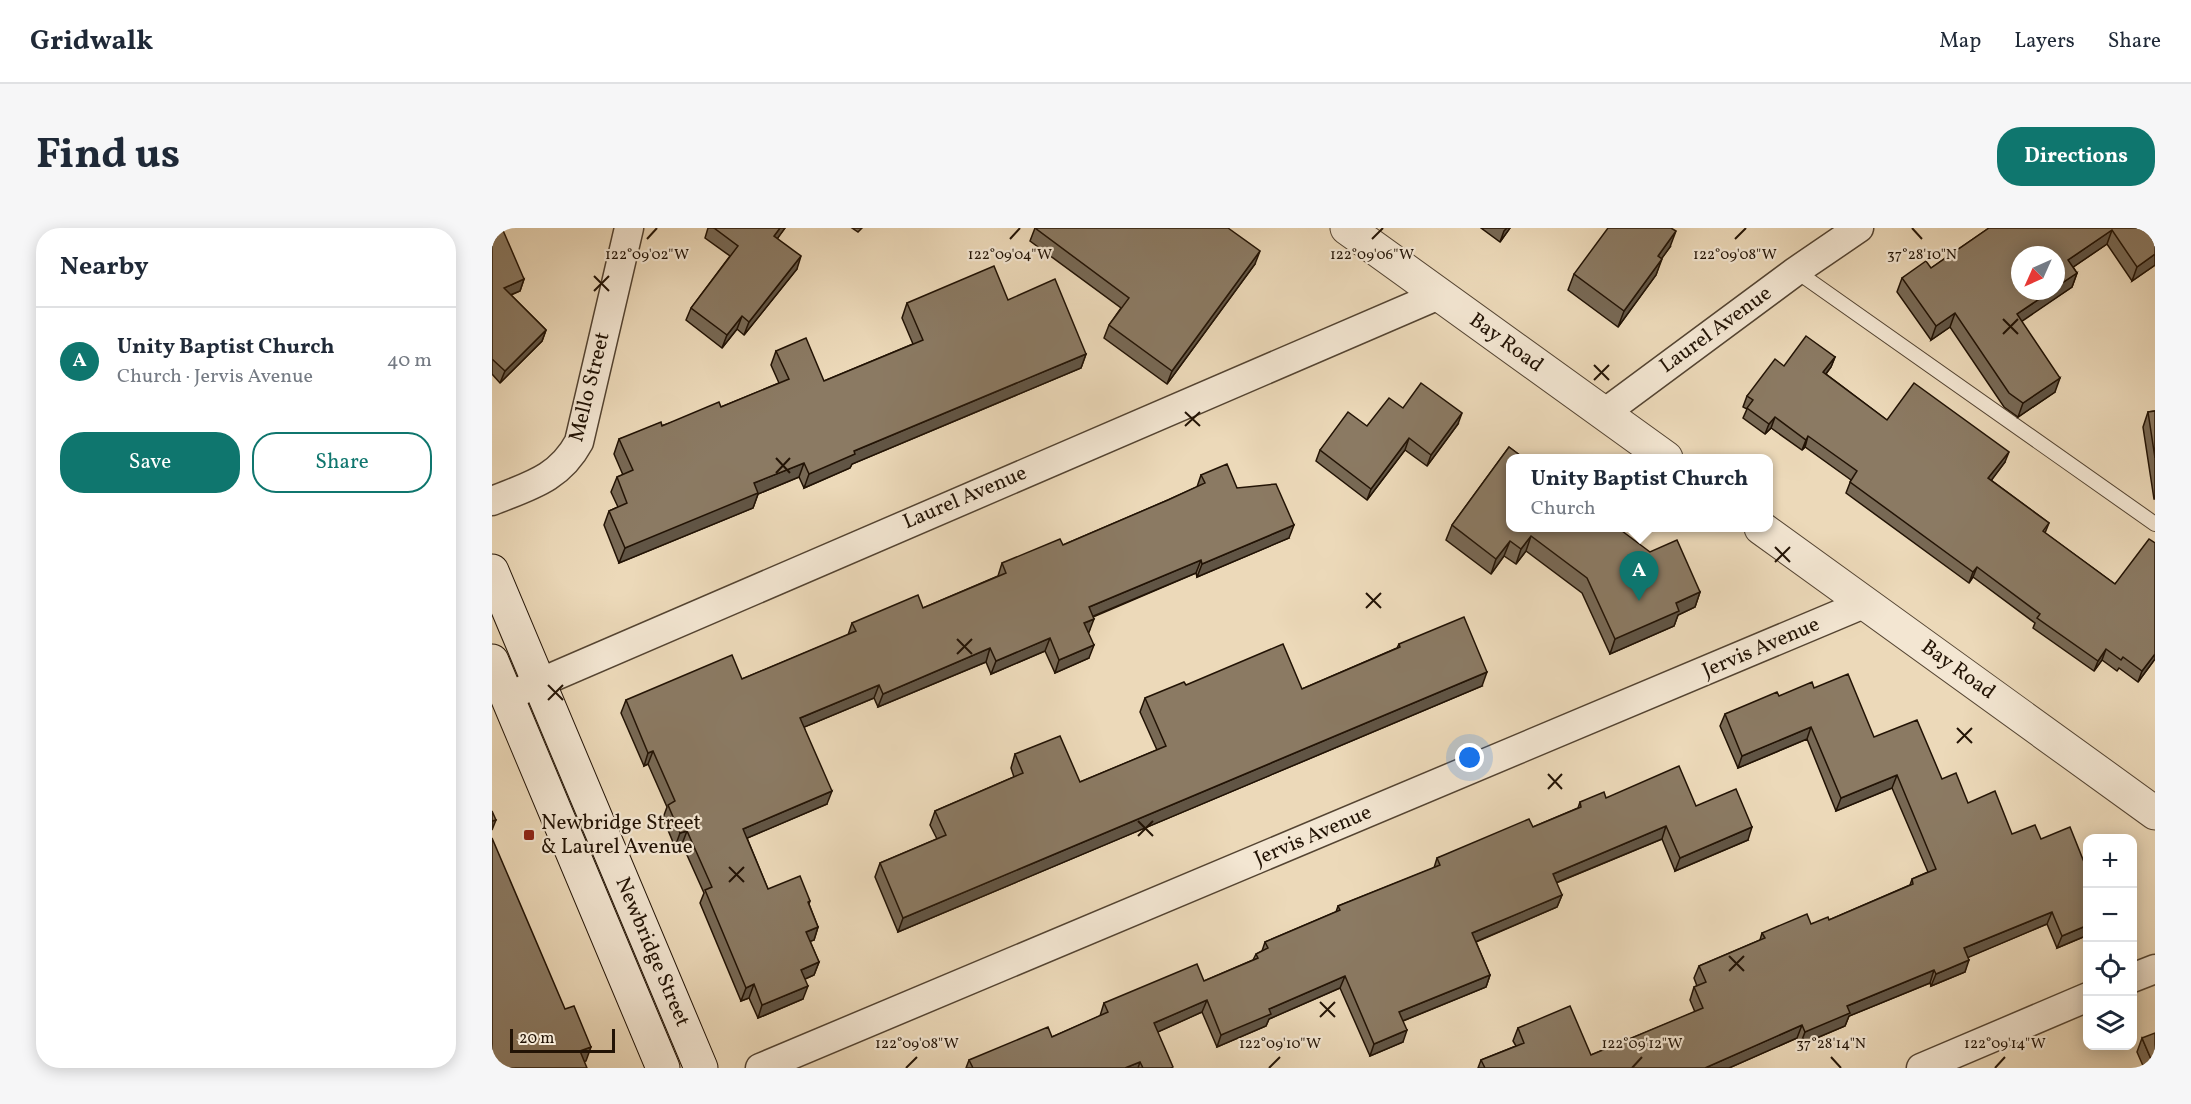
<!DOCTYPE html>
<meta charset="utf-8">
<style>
body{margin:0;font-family:Vollkorn,serif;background:#f6f6f7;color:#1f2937}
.controls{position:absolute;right:18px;bottom:18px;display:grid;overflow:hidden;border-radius:12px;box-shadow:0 3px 15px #0003}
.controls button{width:54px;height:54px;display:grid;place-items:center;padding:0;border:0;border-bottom:2px solid #e0e1e3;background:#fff;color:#1f2937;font:30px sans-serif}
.compass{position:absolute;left:1519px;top:18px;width:54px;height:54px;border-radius:50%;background:#fff;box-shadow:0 3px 15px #0003;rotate:225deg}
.scale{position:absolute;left:18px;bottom:15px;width:105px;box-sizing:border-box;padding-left:6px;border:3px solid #221305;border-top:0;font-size:16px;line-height:21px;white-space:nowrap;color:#221305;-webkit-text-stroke:4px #f3e6d2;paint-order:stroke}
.you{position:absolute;left:978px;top:530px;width:21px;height:21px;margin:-15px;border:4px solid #fff;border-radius:50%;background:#1a73e8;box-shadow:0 0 0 9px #1a73e833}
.badge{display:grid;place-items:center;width:39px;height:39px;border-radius:50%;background:#0f766e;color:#fff;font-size:20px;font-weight:700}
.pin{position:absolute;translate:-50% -50px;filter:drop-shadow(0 2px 3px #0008)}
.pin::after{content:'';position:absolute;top:32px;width:21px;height:18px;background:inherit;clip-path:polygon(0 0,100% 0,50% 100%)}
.popup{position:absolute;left:1014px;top:226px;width:267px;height:78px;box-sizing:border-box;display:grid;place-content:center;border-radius:12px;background:#fff;filter:drop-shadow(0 2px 4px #0005);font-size:20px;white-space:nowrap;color:#747a83}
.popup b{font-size:22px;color:#1f2937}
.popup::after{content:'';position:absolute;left:50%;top:100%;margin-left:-12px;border:12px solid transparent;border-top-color:#fff}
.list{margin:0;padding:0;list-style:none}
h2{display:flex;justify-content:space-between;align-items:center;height:78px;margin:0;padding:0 24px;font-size:26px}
h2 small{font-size:20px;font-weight:400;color:#747a83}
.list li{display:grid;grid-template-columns:39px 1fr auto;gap:18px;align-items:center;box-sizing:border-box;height:108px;padding:0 24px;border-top:2px solid #e0e1e3}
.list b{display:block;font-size:22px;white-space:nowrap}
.list p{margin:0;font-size:20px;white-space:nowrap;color:#747a83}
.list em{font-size:20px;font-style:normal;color:#747a83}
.actions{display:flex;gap:12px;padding:18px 24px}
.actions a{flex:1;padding:14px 0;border:2px solid #0f766e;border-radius:24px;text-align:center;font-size:21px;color:#0f766e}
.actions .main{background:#0f766e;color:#fff}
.icon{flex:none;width:33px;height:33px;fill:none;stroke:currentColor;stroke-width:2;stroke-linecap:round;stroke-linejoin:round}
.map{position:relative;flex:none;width:1663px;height:840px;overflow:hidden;border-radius:24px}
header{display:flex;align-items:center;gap:36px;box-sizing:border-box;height:84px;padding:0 30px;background:#fff;border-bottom:2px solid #e0e1e3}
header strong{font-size:28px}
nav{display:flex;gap:33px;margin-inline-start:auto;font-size:21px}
.intro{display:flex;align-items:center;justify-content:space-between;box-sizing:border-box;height:144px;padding:0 36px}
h1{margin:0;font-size:42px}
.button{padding:15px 27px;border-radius:24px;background:#0f766e;color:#fff;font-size:21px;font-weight:700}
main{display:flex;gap:36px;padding:0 36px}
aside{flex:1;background:#fff;border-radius:24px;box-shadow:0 3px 15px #0003}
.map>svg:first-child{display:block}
</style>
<header>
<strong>Gridwalk</strong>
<nav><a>Map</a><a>Layers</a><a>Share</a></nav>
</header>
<div class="intro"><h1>Find us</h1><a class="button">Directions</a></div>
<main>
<aside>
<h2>Nearby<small></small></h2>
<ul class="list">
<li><span class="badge">A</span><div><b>Unity Baptist Church</b><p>Church · Jervis Avenue</p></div><em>40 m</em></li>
</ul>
<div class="actions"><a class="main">Save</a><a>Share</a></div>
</aside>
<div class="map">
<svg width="1663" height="840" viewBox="0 0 1663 840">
<rect width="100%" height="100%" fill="#ecd9b9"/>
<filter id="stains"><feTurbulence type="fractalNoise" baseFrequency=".00333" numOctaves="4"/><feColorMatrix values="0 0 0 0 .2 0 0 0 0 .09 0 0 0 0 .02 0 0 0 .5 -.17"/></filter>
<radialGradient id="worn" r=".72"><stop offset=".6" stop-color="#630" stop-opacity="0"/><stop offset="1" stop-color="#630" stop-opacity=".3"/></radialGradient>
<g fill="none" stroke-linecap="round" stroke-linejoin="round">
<!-- service casing -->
<g stroke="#544432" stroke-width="16">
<polyline id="service" points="1304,43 1663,296"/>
</g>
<!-- minor casing -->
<g stroke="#544432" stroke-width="31">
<g id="minor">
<polyline points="1111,186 1304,43 1367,0"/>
<path d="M 0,273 C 37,258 67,251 87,214 L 137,0"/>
<polyline points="26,464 947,67"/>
<polyline points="1640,750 1663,741"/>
<polyline points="268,840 1374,375"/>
<polyline points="1429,840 1596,769"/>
</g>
</g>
<!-- tertiary casing -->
<g stroke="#544432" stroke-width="35">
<g id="tertiary">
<polyline points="855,0 1174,230"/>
<polyline points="1269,300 1663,585"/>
</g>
</g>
<!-- secondary casing -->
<g stroke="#221305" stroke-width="35">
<g id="secondary">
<polyline points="0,343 209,840"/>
<polyline points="0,433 171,840"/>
</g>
</g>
<!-- service -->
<use href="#service" stroke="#f3e6d2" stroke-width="14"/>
<!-- minor -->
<use href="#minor" stroke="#f3e6d2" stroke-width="28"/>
<!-- tertiary -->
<use href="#tertiary" stroke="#f3e6d2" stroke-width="33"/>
<!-- secondary -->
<use href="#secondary" stroke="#f3e6d2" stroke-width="33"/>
</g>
<!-- wall -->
<g fill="#786955" stroke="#221305" stroke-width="1.5">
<polygon points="0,0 32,51 28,63 19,67 54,102 50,113 8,155 0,146"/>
<polygon points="216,0 293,0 285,10 305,41 252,107 245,101 230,120 194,92 199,80 238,28 213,10"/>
<polygon points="360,0 370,0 366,4"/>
<polygon points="543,0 763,36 675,156 612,110 617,97 629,80 538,13"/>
<polygon points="989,0 1018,0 1008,14"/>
<polygon points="1497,0 1663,0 1663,37 1640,53 1615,16 1581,39 1585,45 1580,59 1529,93 1563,164 1526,189 1512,179 1458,99 1439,112 1405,64 1410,50 1439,40"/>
<polygon points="1178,19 1169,31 1164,47 1126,99 1076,62 1082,46"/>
<polygon points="516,72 594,126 589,140 360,236 358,240 312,260 307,249 266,266 261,280 127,335 112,297 117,283 126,279 119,264 125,249 131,247 122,226 127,211 229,179 287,155 279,137 284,123 332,153 421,116 410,90 415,75"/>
<polygon points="1343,129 1339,139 1334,146 1395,192 1513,234 1499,252 1557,295 1553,305 1623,356 1663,315 1663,431 1646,454 1627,440 1625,443 1610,432 1602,443 1541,400 1543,395 1481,349 1477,355 1354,265 1359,252 1313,219 1310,222 1279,200 1273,206 1251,190 1255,181 1251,179 1255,168 1292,138"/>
<polygon points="1663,183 1663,271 1662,271 1651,199 1656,184"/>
<polygon points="966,196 935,238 913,222 875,272 824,233 828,222 875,198"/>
<polygon points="1017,219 1208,364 1203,379 1186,387 1182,398 1118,426 1090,365 1034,323 1024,336 1012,328 999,346 954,312 960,297"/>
<polygon points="709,247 745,260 797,310 705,349 704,345 601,389 597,404 596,404 597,430 563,445 553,423 499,446 494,434 386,479 382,470 312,499 335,576 255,610 276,661 318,673 317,676 326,699 322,712 318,713 327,734 322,747 313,751 311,771 266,790 257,770 249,773 208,675 212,665 190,616 183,619 171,590 175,579 156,536 152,538 129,485 134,472 250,451 356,407 360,395 431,380 506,348 510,335 571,317 676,272 705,259"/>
<polygon points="907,416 990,458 406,704 383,649 388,635 445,611 438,597 443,583 522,549 519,540 523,526 588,554 665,522 648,484 653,470 694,457 810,461 905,420"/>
<polygon points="1322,460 1382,509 1450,551 1476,575 1520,606 1549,611 1592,634 1596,633 1596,707 1565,720 1555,696 1476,729 1473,744 1439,758 1438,755 1357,788 1353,798 1308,817 1305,810 1237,840 986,840 989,832 1024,818 1021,813 1026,800 1099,827 1203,784 1198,772 1202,759 1205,758 1202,750 1207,738 1268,712 1270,705 1319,696 1337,692 1418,657 1420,651 1436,644 1400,560 1344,583 1315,511 1246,540 1228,498 1233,486 1287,468"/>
<polygon points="1114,570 1204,578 1256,612 1183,643 1170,611 1064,655 1070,667 1065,679 984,714 998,747 994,759 911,793 911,814 878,828 848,760 777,791 774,798 725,819 710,784 665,804 680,840 474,840 477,832 560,809 608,788 612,775 712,753 761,732 764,726 770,723 773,714 844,684 846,678 942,640 945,630 1041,599 1086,580 1088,574"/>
<polygon points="1650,810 1663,840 1652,840 1645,824"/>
</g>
<!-- shaded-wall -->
<g fill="#615545" stroke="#221305" stroke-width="1.5">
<polygon points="288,0 293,0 278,21 282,8"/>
<polygon points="1015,0 1018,0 1008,14 1012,3"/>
<polygon points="1620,2 1615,16 1571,46 1576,32"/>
<polygon points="1184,3 1178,19 1160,44 1166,28"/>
<polygon points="768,23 763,36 675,156 680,143"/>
<polygon points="1663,26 1663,37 1640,53 1645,39"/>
<polygon points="309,28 305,41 252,107 257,94"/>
<polygon points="1170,31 1164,47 1126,99 1132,83"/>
<polygon points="1585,45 1580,59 1520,100 1525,86 1559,63 1564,63 1564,59"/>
<polygon points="32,51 28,63 8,71 12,60"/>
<polygon points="1463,85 1458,99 1439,112 1444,98"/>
<polygon points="250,88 245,101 230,120 235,107"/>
<polygon points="54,102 50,113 8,155 13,143"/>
<polygon points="594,126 589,140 360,236 358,240 312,260 317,246 362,223"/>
<polygon points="1343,129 1339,139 1327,155 1331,144"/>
<polygon points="1568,150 1563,164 1526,189 1531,175"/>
<polygon points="970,185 966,196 935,238 939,227"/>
<polygon points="1283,189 1279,200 1273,206 1277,196"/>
<polygon points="1316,208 1313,219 1310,222 1314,212"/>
<polygon points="917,210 913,222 875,272 879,261"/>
<polygon points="1517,224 1513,234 1493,261 1496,250"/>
<polygon points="312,235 307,249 266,266 261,280 127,335 133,320 262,255"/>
<polygon points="802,297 797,310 705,349 710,336"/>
<polygon points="1039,308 1034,323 1024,336 1029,321"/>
<polygon points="1018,313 1012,328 999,346 1004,331"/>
<polygon points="709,332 704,345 592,392 597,379"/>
<polygon points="1485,339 1481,349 1477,355 1481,344"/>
<polygon points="1208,364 1203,379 1186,387 1182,398 1118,426 1123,411 1184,375"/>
<polygon points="602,391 597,404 587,408 592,395"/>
<polygon points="558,410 553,423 499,446 504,433"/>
<polygon points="602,417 597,430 563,445 567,432"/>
<polygon points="498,420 494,434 386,479 391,466"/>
<polygon points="1614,421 1610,432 1602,443 1606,433"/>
<polygon points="1663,426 1663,431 1646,454 1650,443"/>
<polygon points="995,444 990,458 406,704 411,690"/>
<polygon points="387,457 382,470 303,503 308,490"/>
<polygon points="1319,499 1315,511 1246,540 1250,528"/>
<polygon points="161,523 156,536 152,538 156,525"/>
<polygon points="1405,547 1400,560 1344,583 1349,570"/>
<polygon points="340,563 335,576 246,614 251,601"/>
<polygon points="4,592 0,602 0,593"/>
<polygon points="1174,598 1170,611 1056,658 1061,646"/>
<polygon points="1260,599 1256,612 1183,643 1188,630"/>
<polygon points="195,603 190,616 183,619 188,605"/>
<polygon points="1070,667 1065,679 976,717 980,705"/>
<polygon points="1560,684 1555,696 1468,733 1472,720"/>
<polygon points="1596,697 1596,707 1565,720 1570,708"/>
<polygon points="326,699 322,712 309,717 314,704"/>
<polygon points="1477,732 1473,744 1439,758 1444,746"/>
<polygon points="327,734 322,747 304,755 309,742"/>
<polygon points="1442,742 1438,755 1357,788 1353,798 1308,817 1313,804 1355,778"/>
<polygon points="998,747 994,759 903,796 907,784"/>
<polygon points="853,748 848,760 777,791 774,798 725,819 729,807 777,781"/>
<polygon points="262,756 257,770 249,773 254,760"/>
<polygon points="316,758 311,771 266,790 270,777"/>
<polygon points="715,772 710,784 657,808 662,795"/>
<polygon points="1310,797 1305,810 1237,840 1213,840"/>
<polygon points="915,802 911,814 878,828 882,816"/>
<polygon points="99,819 94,833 82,838 88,823"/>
<polygon points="648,834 646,840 633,840"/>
</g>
<!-- building -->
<g fill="#8b7a63" stroke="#221305" stroke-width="1.5">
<polygon points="0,0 10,0 32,51 12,60 54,102 13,143 0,131"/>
<polygon points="222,0 288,0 282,8 309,28 257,94 250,88 235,107 199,80 246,18"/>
<polygon points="543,0 736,0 768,23 680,143 617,97 637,70"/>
<polygon points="1116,0 1179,0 1184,3 1166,28 1170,31 1132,83 1082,46"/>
<polygon points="1497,0 1663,0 1663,26 1645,39 1620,2 1576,32 1585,45 1564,59 1564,27 1528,27 1528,63 1559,63 1525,86 1568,150 1531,175 1517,165 1463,85 1444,98 1410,50 1434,33 1439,40"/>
<polygon points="502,38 516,72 563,51 594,126 362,223 363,226 317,246 312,235 262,255 266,265 133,320 117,283 135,275 125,249 141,242 127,211 169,194 170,198 227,174 229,179 297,151 284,123 314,110 332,153 431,112 415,75"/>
<polygon points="1314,108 1343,129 1331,144 1395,192 1422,155 1517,224 1496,250 1557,295 1551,303 1623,356 1657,311 1663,315 1663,426 1650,443 1631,429 1629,432 1614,421 1606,433 1545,390 1548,386 1485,339 1481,344 1358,254 1365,243 1316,208 1314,212 1283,189 1277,196 1255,180 1261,172 1255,168 1283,131 1292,138"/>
<polygon points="929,155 970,185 939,227 917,210 879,261 828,222 856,184 875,198 897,170 911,180"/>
<polygon points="1663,183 1663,230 1656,184"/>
<polygon points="1017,219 1033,231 1018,231 1018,300 1126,300 1158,324 1185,312 1208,364 1184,375 1187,383 1123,411 1095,350 1039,308 1029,321 1018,313 1004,331 960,297"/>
<polygon points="735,236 745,260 784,256 802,297 710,336 709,332 597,379 602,391 592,395 602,417 567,432 558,410 504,433 498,420 391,466 387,457 308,490 340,563 251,601 276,661 308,648 318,673 316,674 326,699 314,704 327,734 309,742 316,758 270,777 262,756 254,760 213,662 220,659 195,603 188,605 176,577 183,573 161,523 156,525 134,472 240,427 250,451 364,403 360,395 426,367 431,380 514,345 510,335 568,311 571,317 676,272 713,255 709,247"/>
<polygon points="972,389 995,444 411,690 388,635 454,607 443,583 531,545 523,526 568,508 588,554 674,518 653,470 692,454 694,457 791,416 810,461 908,419 907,416"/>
<polygon points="1356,446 1382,509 1425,492 1450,551 1464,545 1476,575 1503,563 1520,606 1543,597 1549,611 1578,599 1592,634 1596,633 1596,697 1570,708 1560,684 1472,720 1477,732 1444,746 1442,742 1355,778 1358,785 1313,804 1310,797 1213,840 993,840 989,832 1032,815 1026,800 1078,778 1099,827 1211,780 1202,759 1214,754 1207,738 1273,710 1270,705 1315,686 1319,696 1336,689 1337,692 1421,656 1420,651 1444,641 1405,547 1349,570 1319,499 1250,528 1233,486 1285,464 1287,468 1320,454 1322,460"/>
<polygon points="1187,538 1204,578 1244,561 1260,599 1188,630 1174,598 1061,646 1070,667 980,705 998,747 907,784 915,802 882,816 853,748 777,781 779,786 729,807 715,772 662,795 681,839 679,840 651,840 648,834 633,840 481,840 477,832 556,799 560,809 616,784 612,775 705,736 712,753 766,730 764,726 776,720 773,714 848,682 846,678 948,637 945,630 1037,591 1041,599 1089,579 1088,574 1112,564 1114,570"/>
<polygon points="0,583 4,592 0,593"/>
<polygon points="0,610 73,781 82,778 99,819 88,823 95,840 0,840"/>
<polygon points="1663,805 1663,838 1662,838 1650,810"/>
</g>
<!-- ticks -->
<path fill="none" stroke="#221305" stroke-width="2" d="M 1420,0 L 1430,11M 155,11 L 165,0M 518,11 L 528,0M 880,11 L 891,0M 1243,11 L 1254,0M 102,48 L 117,63M 102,63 L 117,48M 1511,91 L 1526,106M 1511,106 L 1526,91M 1102,137 L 1117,152M 1102,152 L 1117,137M 693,184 L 708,198M 693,198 L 708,184M 284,230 L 298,245M 284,245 L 298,230M 1283,319 L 1298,334M 1283,334 L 1298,319M 874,365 L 889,380M 874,380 L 889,365M 465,411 L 480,426M 465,426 L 480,411M 56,457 L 71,472M 56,472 L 71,457M 1465,500 L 1480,515M 1465,515 L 1480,500M 1056,546 L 1070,561M 1056,561 L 1070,546M 646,593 L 661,608M 646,608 L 661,593M 237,639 L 252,654M 237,654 L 252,639M 1237,728 L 1252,743M 1237,743 L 1252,728M 828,774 L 843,789M 828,789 L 843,774M 1339,829 L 1349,840M 414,840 L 425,829M 777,840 L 788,829M 1140,840 L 1150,829M 1503,840 L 1513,829"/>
<!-- markers -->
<rect fill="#8f2418" stroke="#f3e6d2" stroke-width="2" x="31" y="601" width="12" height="12" rx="3"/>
<g text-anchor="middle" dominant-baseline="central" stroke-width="4.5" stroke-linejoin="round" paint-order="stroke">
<!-- street labels -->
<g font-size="21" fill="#221305" stroke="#f3e6d2">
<text transform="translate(1224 102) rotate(-36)">Laurel Avenue</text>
<text transform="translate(1014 115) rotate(36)">Bay Road</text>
<text transform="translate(98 159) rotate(-76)">Mello Street</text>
<text transform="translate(473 270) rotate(-23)">Laurel Avenue</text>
<text transform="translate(1269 420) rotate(-23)">Jervis Avenue</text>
<text transform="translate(1466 442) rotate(36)">Bay Road</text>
<text transform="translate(821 608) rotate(-23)">Jervis Avenue</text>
<text transform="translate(160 724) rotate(67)">Newbridge Street</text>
</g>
<!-- poi labels -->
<g font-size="21" fill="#221305" stroke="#f3e6d2" text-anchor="start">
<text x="49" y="595">Newbridge Street<tspan x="49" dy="24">&amp; Laurel Avenue</tspan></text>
</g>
</g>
<g font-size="15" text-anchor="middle" fill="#221305" stroke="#f3e6d2" stroke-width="4.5" stroke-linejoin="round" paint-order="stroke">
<text x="155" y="31">122°09'02"W</text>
<text x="518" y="31">122°09'04"W</text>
<text x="880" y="31">122°09'06"W</text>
<text x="1243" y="31">122°09'08"W</text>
<text x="1430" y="31">37°28'10"N</text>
<text x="425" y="820">122°09'08"W</text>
<text x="788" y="820">122°09'10"W</text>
<text x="1150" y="820">122°09'12"W</text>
<text x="1513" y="820">122°09'14"W</text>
<text x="1339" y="820">37°28'14"N</text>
</g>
<rect width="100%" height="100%" filter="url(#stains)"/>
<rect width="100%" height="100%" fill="url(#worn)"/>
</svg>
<div class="controls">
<button>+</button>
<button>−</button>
<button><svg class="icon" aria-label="locate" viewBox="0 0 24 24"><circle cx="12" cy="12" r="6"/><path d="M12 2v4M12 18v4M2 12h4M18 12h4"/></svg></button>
<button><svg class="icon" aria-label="layers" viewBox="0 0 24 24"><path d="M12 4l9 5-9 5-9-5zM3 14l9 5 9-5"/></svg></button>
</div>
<svg class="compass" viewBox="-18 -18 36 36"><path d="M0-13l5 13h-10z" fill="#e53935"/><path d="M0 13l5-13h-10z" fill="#747a83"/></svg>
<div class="scale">20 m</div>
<div class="you"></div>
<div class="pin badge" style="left:1147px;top:373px">A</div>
<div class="popup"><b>Unity Baptist Church</b>Church</div>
</div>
</main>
